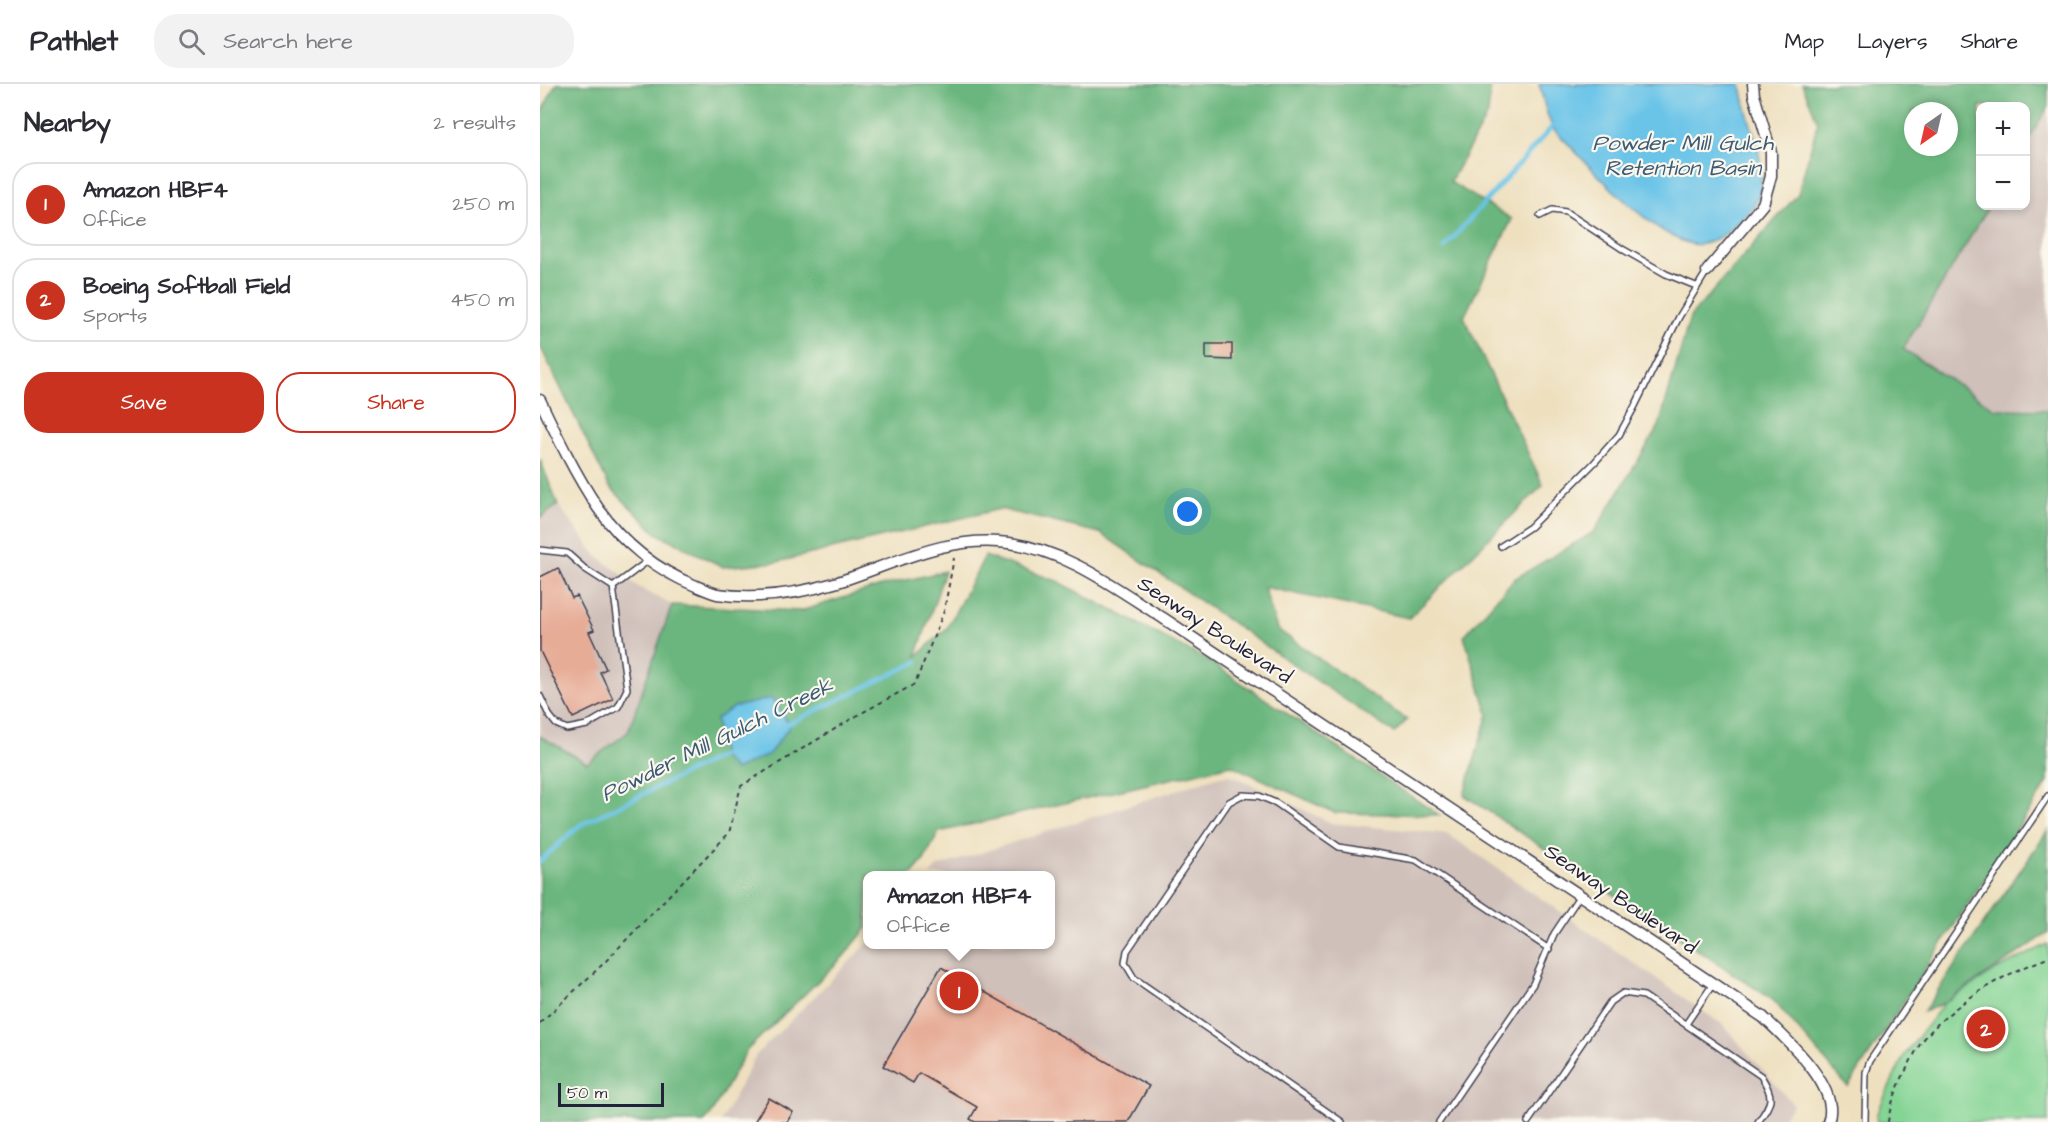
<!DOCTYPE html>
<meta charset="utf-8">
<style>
body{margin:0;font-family:"Architects Daughter",sans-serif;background:#f2f2f3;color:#2b2b33}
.controls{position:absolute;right:18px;top:18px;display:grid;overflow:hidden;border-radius:12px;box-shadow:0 3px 9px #0003}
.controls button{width:54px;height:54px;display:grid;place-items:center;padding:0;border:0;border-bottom:2px solid #e1e1e2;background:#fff;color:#2b2b33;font:30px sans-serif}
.compass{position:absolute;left:1364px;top:18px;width:54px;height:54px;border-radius:50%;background:#fff;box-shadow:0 3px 9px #0003;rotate:214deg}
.scale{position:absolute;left:18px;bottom:15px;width:106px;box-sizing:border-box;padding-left:6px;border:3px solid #22223b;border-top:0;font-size:16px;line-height:21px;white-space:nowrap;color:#22223b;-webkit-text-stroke:4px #fbf7ec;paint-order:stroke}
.you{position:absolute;left:648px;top:428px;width:21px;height:21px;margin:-15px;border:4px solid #fff;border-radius:50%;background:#1a73e8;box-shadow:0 0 0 9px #1a73e833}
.badge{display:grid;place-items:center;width:39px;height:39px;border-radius:50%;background:#c8321e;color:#fff;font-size:20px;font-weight:700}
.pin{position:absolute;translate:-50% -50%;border:3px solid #fff;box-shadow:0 2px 6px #0006}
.popup{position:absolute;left:323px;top:787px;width:192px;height:78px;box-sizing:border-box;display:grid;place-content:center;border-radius:12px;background:#fff;filter:drop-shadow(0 2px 4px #0005);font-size:20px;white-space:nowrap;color:#7c7c81}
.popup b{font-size:22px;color:#2b2b33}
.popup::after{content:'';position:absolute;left:50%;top:100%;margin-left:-12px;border:12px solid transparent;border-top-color:#fff}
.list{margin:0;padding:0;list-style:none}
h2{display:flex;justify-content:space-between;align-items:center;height:78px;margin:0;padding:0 24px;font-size:26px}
h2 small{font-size:20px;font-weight:400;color:#7c7c81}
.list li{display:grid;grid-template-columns:39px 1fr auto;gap:18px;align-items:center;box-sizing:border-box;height:84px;margin:0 12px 12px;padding:0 12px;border:2px solid #e1e1e2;border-radius:24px}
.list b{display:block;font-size:22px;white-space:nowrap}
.list p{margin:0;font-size:20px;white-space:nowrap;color:#7c7c81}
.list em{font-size:20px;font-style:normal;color:#7c7c81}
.actions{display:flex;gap:12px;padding:18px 24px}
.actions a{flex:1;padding:14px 0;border:2px solid #c8321e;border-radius:24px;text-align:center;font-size:21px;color:#c8321e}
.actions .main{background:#c8321e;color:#fff}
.icon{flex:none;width:33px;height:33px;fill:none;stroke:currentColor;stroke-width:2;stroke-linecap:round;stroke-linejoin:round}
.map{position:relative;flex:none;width:1508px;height:1038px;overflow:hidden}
header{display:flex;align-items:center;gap:36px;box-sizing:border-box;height:84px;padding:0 30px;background:#fff;border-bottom:2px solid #e1e1e2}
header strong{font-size:28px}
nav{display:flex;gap:33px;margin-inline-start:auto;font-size:21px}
.search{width:420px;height:54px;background:#f2f2f3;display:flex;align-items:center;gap:15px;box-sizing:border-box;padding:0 21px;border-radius:24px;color:#7c7c81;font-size:22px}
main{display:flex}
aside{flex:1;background:#fff}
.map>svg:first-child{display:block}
</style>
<header>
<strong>Pathlet</strong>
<div class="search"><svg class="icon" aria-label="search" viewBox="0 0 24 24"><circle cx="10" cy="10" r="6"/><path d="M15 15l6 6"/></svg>Search here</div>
<nav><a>Map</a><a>Layers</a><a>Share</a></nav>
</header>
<main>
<aside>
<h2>Nearby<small>2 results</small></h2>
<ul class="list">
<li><span class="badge">1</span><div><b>Amazon HBF4</b><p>Office</p></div><em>250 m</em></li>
<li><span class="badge">2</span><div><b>Boeing Softball Field</b><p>Sports</p></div><em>450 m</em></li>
</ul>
<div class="actions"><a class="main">Save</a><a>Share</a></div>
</aside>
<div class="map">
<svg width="1508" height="1038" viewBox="0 0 1508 1038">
<rect width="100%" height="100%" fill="#fbf7ec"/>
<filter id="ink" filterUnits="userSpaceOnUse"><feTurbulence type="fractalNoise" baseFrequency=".0167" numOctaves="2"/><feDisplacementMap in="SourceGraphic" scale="12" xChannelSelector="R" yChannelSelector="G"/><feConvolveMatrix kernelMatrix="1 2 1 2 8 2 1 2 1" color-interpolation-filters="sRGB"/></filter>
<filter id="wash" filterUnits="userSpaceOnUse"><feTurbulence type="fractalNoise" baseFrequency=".008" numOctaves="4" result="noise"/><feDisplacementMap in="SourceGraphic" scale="24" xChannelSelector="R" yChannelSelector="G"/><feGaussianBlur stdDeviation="1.35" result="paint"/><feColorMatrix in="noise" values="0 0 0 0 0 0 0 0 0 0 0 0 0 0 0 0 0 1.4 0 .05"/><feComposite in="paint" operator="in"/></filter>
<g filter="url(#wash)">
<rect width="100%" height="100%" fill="#eee0bf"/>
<!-- industrial -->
<g fill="#cfc0ba">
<polygon points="1508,23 1508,326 1455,325 1363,265 1449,122 1486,122 1486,60"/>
<polygon points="18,421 57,472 100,504 132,521 89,648 47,679 0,652 0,434"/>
<polygon points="691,691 791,739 908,750 1183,941 1253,1020 1241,1038 181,1038 216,971 327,860 510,860 510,792 390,791 397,783 680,692"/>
</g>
<!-- green -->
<polygon fill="#84d494" stroke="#537b68" stroke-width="1.5" points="1508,860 1508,1038 1337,1038 1336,1031 1364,972 1404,919 1458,885"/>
<!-- forest -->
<g fill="#6bb67e" stroke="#466c5c" stroke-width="1.5" fill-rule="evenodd">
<polygon points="16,0 951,0 948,30 910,98 972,135 924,233 1003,401 869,534 724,503 737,545 867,636 854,649 560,449 460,425 237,478 183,483 116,449 69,402 0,262 0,31"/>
<path d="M 1262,0 L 1508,0 L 1508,23 L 1486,60 L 1486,22 L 1440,22 L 1440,122 L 1449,122 L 1363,265 L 1455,325 L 1508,326 L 1508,698 L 1308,1003 L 1233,916 L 924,711 L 948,630 L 924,552 L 974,495 L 1054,448 L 1119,342 L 1150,233 L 1258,110 L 1278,38 ZM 1373,27 L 1409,27 L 1409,63 L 1373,63 Z"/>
<polygon points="0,375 18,421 0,434"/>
<polygon points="445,472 517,497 667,576 899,731 795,729 691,681 399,748 384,776 371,791 328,792 327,844 303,873 207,966 170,1032 164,1038 0,1038 0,652 47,679 88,648 132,521 261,527 341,502 405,487 376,573 407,544"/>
<polygon points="1508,746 1508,849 1404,919 1383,928"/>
</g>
<!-- water -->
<g fill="#6ac4e8" stroke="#467392" stroke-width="1.5">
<path d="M 999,0 L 1201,0 C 1205,36 1227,70 1220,107 C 1217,123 1204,133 1193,143 C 1183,152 1166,163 1152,160 C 1116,153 1057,91 1032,64 C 1026,57 1018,51 1013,44 C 1006,32 1003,13 999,0 Z"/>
<polygon points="232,614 250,642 229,670 195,686 182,673 176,635 194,623"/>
</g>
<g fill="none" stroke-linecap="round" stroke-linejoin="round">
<!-- stream -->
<g stroke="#6ac4e8" stroke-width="4.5">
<polyline points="904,164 1012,43"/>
<polyline points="244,642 377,578"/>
<polyline points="0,777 40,741 185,670"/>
</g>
</g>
<g id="blocks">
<!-- building -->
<g fill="#e6ac96">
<polygon points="666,260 692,260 692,276 666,275"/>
<polygon points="18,484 32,514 37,512 54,546 49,548 66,585 60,588 73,615 33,634 0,567 0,493"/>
<polygon points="401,883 609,1002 588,1038 435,1038 430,1035 437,1023 379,989 373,999 343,982"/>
<polygon points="229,1014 253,1028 247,1038 214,1038"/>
</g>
</g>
</g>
<g filter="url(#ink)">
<use href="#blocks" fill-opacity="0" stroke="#413e4f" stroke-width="1.5"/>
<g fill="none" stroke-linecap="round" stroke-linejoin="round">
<!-- lane casing -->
<g stroke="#413e4f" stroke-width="8">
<g id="lane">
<polyline points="1000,132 1012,126 1026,128 1084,166 1126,190 1156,202"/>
<polyline points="961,462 990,443 1054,379 1079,351 1095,322 1139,233 1167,187"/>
<polyline points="0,466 27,469 45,485 73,503 87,605 78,623 47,641 27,645 16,640 9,631 0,612"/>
<polyline points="73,503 109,476"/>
<polyline points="1146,940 1173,900"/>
<polyline points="802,1038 594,894 585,879 587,867 689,718 702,711 719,712 736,719 799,763 876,776 1009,865"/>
<polyline points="899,1038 993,900 1014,850 1040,811"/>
<path d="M 988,1038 L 1070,918 L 1083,909 L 1104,912 L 1221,992 C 1235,1014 1232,1018 1218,1038"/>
<polyline points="1325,1038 1326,988 1330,977 1508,712"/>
</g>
</g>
<!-- street casing -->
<g stroke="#413e4f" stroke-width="13">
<g id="street">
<polyline points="1167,187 1223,120 1231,92 1231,68 1214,11 1213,0"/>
<path d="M 0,316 C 17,352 35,390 58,424 C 82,458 116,486 156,502 C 163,505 170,508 177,510 C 219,516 258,510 298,498 C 354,480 409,450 469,459 C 527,467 574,503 623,534 L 1223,933 C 1245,954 1302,1004 1288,1038"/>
</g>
</g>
<!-- path -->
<g stroke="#413e4f" stroke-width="2" stroke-dasharray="4.5 4.5" stroke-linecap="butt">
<polyline points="0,939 63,880 189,749 201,702 318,631 375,600 404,527 414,474"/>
<path d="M 1348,1038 C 1350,1021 1357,1005 1364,990 C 1371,977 1378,961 1388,950 C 1419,916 1465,889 1508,874"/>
</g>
<!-- lane -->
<use href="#lane" stroke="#fff" stroke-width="5"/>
<!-- street -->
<use href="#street" stroke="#fff" stroke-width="10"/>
</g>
</g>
<g text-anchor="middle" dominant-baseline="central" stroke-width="4.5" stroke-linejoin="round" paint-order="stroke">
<!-- street labels -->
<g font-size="21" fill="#22223b" stroke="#fbf7ec">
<text transform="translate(675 546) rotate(33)">Seaway Boulevard</text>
<text transform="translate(1081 815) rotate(34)">Seaway Boulevard</text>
</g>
<!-- water labels -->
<g font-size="22" font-style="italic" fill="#3b5b78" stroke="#fbf7ec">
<text x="1143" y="59">Powder Mill Gulch<tspan x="1143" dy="25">Retention Basin</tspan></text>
<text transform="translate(177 656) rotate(-26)">Powder Mill Gulch Creek</text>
</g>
</g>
</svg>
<div class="controls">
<button>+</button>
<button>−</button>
</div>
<svg class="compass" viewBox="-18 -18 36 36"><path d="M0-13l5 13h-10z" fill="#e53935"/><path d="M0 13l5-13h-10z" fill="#7c7c81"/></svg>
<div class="scale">50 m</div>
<div class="you"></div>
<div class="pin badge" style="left:419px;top:907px">1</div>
<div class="popup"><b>Amazon HBF4</b>Office</div>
<div class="pin badge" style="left:1446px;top:945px">2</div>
</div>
</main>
